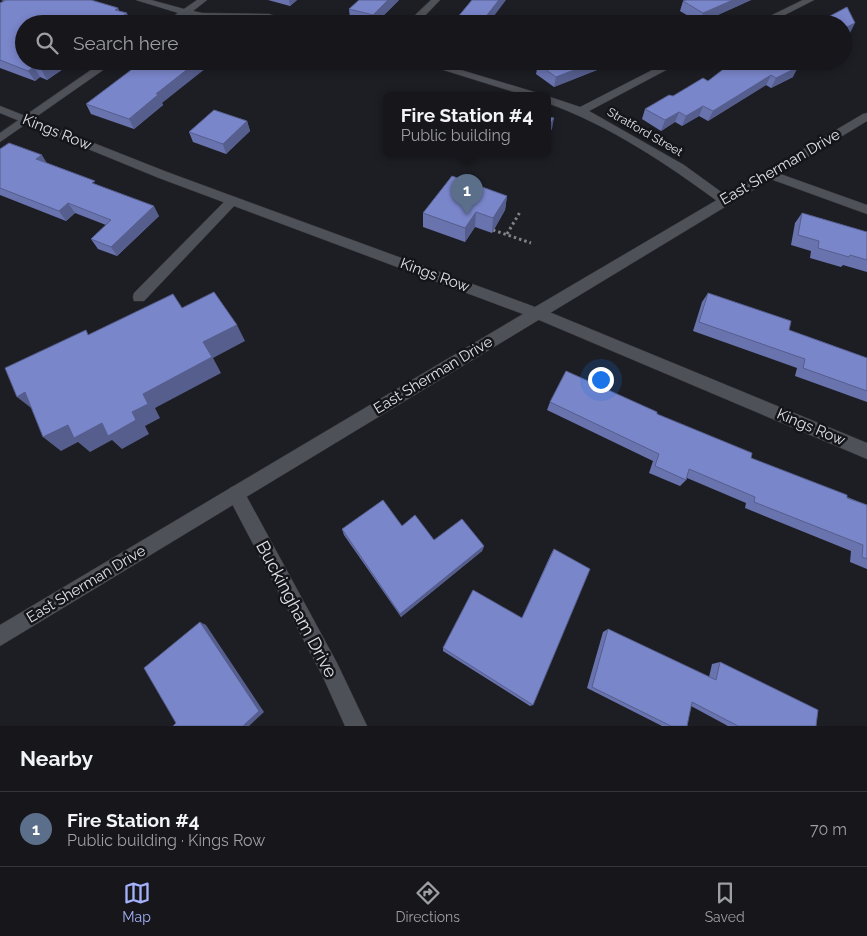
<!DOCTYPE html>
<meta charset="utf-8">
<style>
body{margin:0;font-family:Raleway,sans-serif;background:#1f1f24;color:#f1f3f6}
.you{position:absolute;left:600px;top:379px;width:18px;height:18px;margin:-12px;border:4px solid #fff;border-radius:50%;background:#1a73e8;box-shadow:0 0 0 8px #1a73e833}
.badge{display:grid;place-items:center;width:32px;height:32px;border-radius:50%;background:#a4b2fc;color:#fff;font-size:16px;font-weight:700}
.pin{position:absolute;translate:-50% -41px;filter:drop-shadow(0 1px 2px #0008)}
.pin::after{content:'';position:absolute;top:26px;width:18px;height:15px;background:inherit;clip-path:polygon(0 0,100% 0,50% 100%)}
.popup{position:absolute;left:383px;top:92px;width:168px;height:65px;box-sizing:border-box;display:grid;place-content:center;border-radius:8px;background:#16161b;filter:drop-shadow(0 1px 4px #0005);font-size:16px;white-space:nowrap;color:#9e9fa3}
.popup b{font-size:19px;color:#f1f3f6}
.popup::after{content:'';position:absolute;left:50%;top:100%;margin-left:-10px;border:10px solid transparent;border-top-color:#16161b}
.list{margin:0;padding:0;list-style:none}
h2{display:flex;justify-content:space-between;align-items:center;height:65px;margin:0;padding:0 20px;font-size:21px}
h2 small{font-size:16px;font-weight:400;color:#9e9fa3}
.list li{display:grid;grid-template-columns:32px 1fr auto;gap:15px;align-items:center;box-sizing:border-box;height:75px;padding:0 20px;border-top:1px solid #35353a}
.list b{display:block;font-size:19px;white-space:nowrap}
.list p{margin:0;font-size:16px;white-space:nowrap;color:#9e9fa3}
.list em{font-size:16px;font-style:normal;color:#9e9fa3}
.icon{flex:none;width:28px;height:28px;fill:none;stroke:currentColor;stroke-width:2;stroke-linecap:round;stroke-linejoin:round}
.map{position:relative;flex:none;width:867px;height:726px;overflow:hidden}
.search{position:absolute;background:#16161b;box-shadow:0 2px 8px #0003;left:15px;right:15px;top:15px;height:55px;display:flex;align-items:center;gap:12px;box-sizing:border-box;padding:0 18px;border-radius:28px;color:#9e9fa3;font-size:19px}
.sheet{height:140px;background:#16161b}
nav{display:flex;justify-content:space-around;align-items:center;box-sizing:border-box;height:70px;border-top:1px solid #35353a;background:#16161b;font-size:14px;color:#9e9fa3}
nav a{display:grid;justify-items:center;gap:2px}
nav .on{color:#a4b2fc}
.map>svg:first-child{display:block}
</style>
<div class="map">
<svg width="867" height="726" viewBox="0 0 867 726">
<rect width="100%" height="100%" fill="#1d1e24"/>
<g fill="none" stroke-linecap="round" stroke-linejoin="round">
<!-- lane casing -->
<g stroke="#37383d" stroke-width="1">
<polygon id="lane" points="232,197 238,201 236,204 144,301 134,301 133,297 134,293 228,198"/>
</g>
<!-- street casing -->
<g stroke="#37383d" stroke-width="1">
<g id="street">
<path d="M 136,0 L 151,0 L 184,9 L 197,0 L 207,0 L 193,11 L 202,13 L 269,14 L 303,24 C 290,24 280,21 268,20 C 241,17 214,22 187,15 L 174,24 L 162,24 L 178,13 Z"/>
<polygon points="431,0 440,0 417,24 406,24"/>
<polygon points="803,0 814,0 767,24 754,24"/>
<polygon points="104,61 116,61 0,142 0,133"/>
<polygon points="415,61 431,61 541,94 542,96 527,96"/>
<path d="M 670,61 L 683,61 L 589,111 L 684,165 L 728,197 L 730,200 L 728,203 L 720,203 C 667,164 609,125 547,103 L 547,96 L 545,96 L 547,96 L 580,107 Z"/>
<polygon points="769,170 867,205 867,214 765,177 763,174"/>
<polygon points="537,307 867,443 867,459 532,317 530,313 532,309"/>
<polygon points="236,486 242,488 337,663 367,726 345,726 323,677 230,500 227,494 230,488"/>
</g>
</g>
<!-- secondary casing -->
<g stroke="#37383d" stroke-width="1">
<polygon id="secondary" points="0,106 167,172 535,307 863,114 867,113 867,121 0,646 0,625 523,314 159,178 0,113"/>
</g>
<!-- path -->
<g stroke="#818287" stroke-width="3" stroke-dasharray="2.5 3" stroke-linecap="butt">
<polyline points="493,230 531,243"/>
<polyline points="507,234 520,212"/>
</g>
<!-- lane -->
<use href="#lane" fill="#4f5158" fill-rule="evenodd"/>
<!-- street -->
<use href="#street" fill="#4f5158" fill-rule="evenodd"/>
<!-- secondary -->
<use href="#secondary" fill="#4f5158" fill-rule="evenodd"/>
</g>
<!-- wall -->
<g fill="#6973ae">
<polygon points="1,0 91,0 118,8 119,11 131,23 47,80 40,77 35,81 0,68 0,3 4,1"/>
<polygon points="268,0 297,0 290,6"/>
<polygon points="399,0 375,24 367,24 350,19 349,9"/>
<polygon points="751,0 700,23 680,11 683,1"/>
<polygon points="544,61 618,61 602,68 554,87 536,74 538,64"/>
<polygon points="792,63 793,77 771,88 766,85 708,121 699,116 682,126 675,122 661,131 642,119 645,109 708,81"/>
<polygon points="162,103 163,105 134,129 91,114 86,104"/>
<polygon points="247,121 250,131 226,154 193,142 189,132"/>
<polygon points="0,149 47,163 97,185 159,216 117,256 98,249 91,239 106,225 75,213 66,221 0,195"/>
<polygon points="507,196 505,210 492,233 475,227 465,242 423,227 423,213"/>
<polygon points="802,213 867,232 867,272 843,265 841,267 810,258 811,251 791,245 795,223"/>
<polygon points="708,293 789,330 867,358 867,402 795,376 797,368 693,331 702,302"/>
<polygon points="550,402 657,414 751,458 867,505 867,569 850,562 851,551 745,508 746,503 687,478 686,480 680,486 649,473 653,461 547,410"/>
<polygon points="402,526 434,540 484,546 482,551 401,617 344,535 342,529"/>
<polygon points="554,549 533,705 530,706 443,651 443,648 522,618 551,554"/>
<polygon points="608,629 709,677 712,664 720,662 816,726 728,726 691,706 687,726 662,726 587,688 603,632"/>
</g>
<!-- shaded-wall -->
<g fill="#555e8d">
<polygon points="289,0 297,0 290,6"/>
<polygon points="388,0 399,0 375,24 373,24 373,15"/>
<polygon points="499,0 506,0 488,24 480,24"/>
<polygon points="733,0 751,0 700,23 703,13"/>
<polygon points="118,8 121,17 127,13 131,23 111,24 115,10"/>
<polygon points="855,23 850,33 843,36 843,29"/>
<polygon points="53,61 74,61 47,80 41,69"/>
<polygon points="198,61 215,61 162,103 163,105 134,129 129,119 156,94"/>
<polygon points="597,61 618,61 602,68 554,87 556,77"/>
<polygon points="34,67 40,77 35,81 28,71"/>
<polygon points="798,67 793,77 771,88 776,78"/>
<polygon points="771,75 766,85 708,121 713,111"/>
<polygon points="703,106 699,116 682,126 686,116"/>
<polygon points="679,112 675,122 661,131 665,120"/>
<polygon points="554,118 552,129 547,137 547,130"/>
<polygon points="247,121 250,131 226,154 223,144"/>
<polygon points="42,155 48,165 36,159"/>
<polygon points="507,196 505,210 492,233 493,218"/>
<polygon points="68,203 75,213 66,221 59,211"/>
<polygon points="154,206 159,216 117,256 111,247"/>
<polygon points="476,212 475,227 465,242 465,228"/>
<polygon points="237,325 245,341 213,358 221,373 155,408 160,418 145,426 149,434 122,449 112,440 90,452 78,442 61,451 43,437 68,425 102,423 132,412 143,394 203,342"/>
<polygon points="25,392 35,411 17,397"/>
<polygon points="484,546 482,551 401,617 400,614"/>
<polygon points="200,622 206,625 264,712 249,726 243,726"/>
</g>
<!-- building -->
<g fill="#7a86ca" stroke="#555e8d">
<polygon points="6,0 91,0 118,8 115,10 127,13 111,24 24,24 24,61 53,61 41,69 34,67 28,71 0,60 0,3"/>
<polygon points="359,0 388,0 373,15 349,9"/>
<polygon points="472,0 499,0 480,24 452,24"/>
<polygon points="686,0 733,0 703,13 683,1"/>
<polygon points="847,7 855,23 843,29 843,24 815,24"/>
<polygon points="143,61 198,61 156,94 159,94 129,119 86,104"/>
<polygon points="544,61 597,61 556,77 538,64"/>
<polygon points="734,61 788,61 798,67 776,78 771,75 713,111 703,106 686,116 679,112 665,120 645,109 669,95 673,96 703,78 708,81"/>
<polygon points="474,94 482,96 472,96"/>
<polygon points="214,110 247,121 223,144 189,132"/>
<polygon points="547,117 554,118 547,130"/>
<polygon points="9,143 42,155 36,159 95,181 92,183 154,206 111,247 91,239 111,220 68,203 59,211 0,188 0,149"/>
<polygon points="452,176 507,196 493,218 476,212 465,228 423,213"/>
<polygon points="802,213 867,232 867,260 850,255 849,257 818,248 819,241 798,235"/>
<polygon points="214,292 237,325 203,342 212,357 143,394 148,404 132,412 136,420 108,436 102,423 74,438 68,425 43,437 25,392 17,397 5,368 86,330 88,335 173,294 182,308"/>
<polygon points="708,293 791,321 789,330 867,358 867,391 803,368 805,359 699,322"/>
<polygon points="566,371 657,412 657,414 752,453 751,458 847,495 847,498 867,505 867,559 862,557 863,545 754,502 755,497 689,469 686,480 655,466 659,454 550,402"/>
<polygon points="383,500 402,526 415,515 434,540 462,519 484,546 400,614 342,529"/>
<polygon points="554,549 590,569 533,705 443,648 473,590 522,618"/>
<polygon points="200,622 259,711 243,726 173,726 176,723 144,668"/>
<polygon points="608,629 716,680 720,662 818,710 816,726 738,726 692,702 687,726 671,726 592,687"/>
</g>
<g text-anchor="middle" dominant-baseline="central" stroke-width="5" stroke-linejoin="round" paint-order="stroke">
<!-- far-street labels -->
<g font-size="12" fill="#e0e1e5" stroke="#13151a">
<text transform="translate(645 132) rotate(30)">Stratford Street</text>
</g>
<!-- street labels -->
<g font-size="15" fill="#e0e1e5" stroke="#13151a">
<text transform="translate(57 132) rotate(22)">Kings Row</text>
<text transform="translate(780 167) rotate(-30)">East Sherman Drive</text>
<text transform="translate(435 275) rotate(20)">Kings Row</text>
<text transform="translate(433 375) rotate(-31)">East Sherman Drive</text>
<text transform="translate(811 427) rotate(23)">Kings Row</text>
<text transform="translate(86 584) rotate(-31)">East Sherman Drive</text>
</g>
<!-- near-street labels -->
<g font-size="18" fill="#e0e1e5" stroke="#13151a">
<text transform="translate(297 609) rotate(62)">Buckingham Drive</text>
</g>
</g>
</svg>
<div class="you"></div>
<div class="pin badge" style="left:467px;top:215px;background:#5c6f8a">1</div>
<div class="popup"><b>Fire Station #4</b>Public building</div>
<div class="search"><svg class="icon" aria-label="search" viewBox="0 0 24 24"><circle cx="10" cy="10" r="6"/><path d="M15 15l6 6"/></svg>Search here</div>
</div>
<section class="sheet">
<h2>Nearby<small></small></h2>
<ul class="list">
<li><span class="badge" style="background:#5c6f8a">1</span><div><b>Fire Station #4</b><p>Public building · Kings Row</p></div><em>70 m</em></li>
</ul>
</section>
<nav>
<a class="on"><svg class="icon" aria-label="map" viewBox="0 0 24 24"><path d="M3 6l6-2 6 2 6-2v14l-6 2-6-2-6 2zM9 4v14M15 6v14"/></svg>Map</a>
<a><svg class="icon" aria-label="directions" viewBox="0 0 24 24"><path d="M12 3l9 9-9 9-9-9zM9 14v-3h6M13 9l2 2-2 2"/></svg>Directions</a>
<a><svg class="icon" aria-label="saved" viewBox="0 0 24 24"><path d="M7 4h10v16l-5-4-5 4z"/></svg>Saved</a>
</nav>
